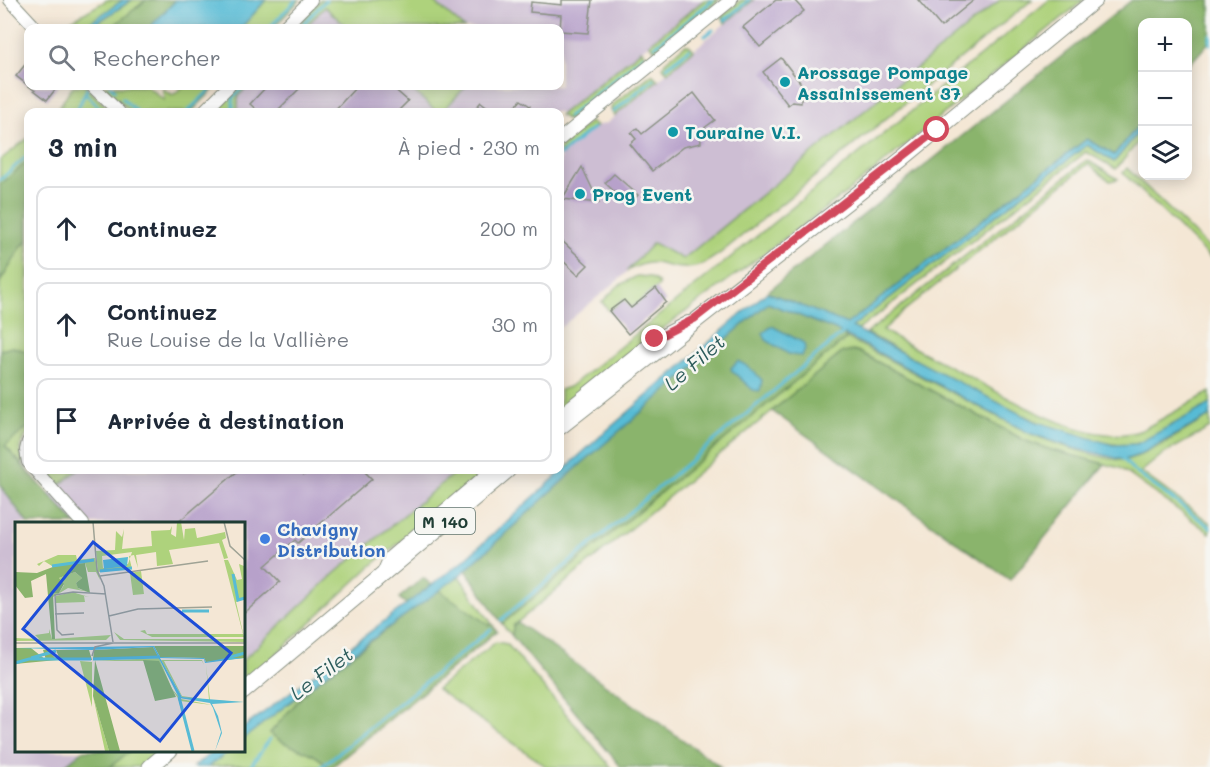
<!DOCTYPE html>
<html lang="fr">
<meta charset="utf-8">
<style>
body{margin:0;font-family:Mali,sans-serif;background:#f2f2f3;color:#1f2937}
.controls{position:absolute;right:18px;top:18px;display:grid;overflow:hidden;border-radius:12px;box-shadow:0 3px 15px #0003}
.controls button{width:54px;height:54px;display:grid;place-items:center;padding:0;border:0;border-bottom:2px solid #e0e1e3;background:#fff;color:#1f2937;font:30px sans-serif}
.stop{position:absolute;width:18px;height:18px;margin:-14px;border:4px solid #d1495b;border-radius:50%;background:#fff}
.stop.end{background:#d1495b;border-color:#fff;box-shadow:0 2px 6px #0008}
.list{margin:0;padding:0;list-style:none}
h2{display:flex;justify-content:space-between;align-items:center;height:78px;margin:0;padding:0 24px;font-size:26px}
h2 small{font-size:20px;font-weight:400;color:#747a83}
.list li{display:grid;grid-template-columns:39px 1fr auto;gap:18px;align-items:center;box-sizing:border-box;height:84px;margin:0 12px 12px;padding:0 12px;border:2px solid #e0e1e3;border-radius:12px}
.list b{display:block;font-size:22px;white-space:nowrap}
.list p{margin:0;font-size:20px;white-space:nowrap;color:#747a83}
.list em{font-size:20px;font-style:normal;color:#747a83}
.icon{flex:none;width:33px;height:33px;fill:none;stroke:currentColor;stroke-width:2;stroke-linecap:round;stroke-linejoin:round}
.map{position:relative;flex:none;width:1210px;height:767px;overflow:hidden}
.search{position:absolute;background:#fff;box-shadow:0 3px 15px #0003;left:24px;top:24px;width:540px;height:66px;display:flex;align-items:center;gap:15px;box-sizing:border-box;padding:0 21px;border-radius:12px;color:#747a83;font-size:22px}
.panel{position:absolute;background:#fff;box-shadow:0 3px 15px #0003;left:24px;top:108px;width:540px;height:366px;border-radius:12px}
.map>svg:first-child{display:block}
</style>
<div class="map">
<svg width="1210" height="767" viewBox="0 0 1210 767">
<rect width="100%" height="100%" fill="#f6f6f2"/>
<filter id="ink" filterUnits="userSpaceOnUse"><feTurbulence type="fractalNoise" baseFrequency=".0167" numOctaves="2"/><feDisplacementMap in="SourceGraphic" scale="12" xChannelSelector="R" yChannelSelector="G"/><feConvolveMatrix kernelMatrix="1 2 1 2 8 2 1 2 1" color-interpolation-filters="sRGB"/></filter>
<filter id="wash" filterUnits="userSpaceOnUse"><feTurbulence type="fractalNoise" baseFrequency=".008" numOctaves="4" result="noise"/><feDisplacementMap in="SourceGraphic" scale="24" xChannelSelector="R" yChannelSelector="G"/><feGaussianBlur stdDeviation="1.35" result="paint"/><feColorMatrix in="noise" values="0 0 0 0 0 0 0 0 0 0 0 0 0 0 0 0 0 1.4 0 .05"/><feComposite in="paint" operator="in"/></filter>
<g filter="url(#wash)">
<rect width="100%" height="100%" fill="#f4e7d5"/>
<!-- industrial -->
<g fill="#cdbed3">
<polygon points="432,0 704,0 561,115 562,117 560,120 560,112 442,112 466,86 560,86 560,28 464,28"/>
<polygon points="753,0 1000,0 683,259 653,243 622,277 560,328 560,155 596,126 607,123"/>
<polygon points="325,7 348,28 303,28"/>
<polygon points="248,86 408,86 437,112 238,112 238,96"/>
<polygon points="78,470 458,470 335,573 243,660 243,524 76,524 49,494"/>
<polygon points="0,485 28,524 16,524 16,750 84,751 63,767 0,767"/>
</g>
<!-- green -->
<g fill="#aed27c" stroke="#668858" stroke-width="1.5">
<polygon points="107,0 123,0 82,28 58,28"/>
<polygon points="132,0 146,0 111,28 89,28"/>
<polygon points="266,0 300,0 273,28 241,28"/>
<polygon points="320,0 432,0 464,28 348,28 325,7 304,28 301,21"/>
<polygon points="704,0 719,0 656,51 649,44"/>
<polygon points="741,0 753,0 725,23 722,16"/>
<path d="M 1000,0 L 1032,0 L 722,252 C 712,259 700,268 687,268 C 659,269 658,254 627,271 L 653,243 L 683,259 Z"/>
<polygon points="1049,0 1084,0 850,190 627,355 560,409 560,390 569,387 585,375"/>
<polygon points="685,45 689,45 694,50 668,72 663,67 665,62"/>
<polygon points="641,50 647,56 646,60 572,119 567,120 560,115"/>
<polygon points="652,74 658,80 614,116 611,110 612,105"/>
<polygon points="73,86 85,86 112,112 56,112"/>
<polygon points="103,86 147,86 164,100 163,89 173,95 184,86 217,86 191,112 131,112"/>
<polygon points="238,86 248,86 238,96 238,112 222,112 221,105"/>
<polygon points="408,86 466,86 442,112 437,112"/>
<polygon points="590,122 596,126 560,155 560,147"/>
<polygon points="1142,128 1142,137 1116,169 1086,152 858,330 852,327 1087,145 1114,162"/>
<polygon points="28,138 28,161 0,185 0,160"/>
<path d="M 1087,160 L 1118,179 L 1110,181 L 1088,164 L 905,310 L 883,330 C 906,345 932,357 957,370 C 1002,394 1090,451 1142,430 L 1210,392 L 1210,404 C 1193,413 1150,442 1134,444 C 1069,453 927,365 867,333 Z"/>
<polygon points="1127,168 1210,249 1210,258 1123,173"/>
<polygon points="28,240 28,352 13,347 0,350 0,282 22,246"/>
<polygon points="637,276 649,277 658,282 659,286 631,308 624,300 609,311 602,302 618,286"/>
<path d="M 847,338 L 1029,433 C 1050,442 1102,460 1123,460 C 1141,460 1192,426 1210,416 L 1210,428 L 1163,454 L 1141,472 L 1210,523 L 1210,533 L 1120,468 L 1048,449 L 1026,441 L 857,351 L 843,352 L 513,626 L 512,636 L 502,624 Z"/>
<polygon points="28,427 28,432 20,448 24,467 5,446"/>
<polygon points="42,470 78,470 57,487"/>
<polygon points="458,470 488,470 371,566 243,685 243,660 335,573"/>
<polygon points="459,576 492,624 490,626 439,590"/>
<polygon points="496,642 507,644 611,767 547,767 437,689"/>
<path d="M 310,687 L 270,733 C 289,751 310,745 328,767 L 232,765 L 208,767 L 229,751 L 243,750 L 243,739 Z"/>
<polygon points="130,751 164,751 142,767 110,767"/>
</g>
<!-- forest -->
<g fill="#8ab46c" stroke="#547850" stroke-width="1.5">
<polygon points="146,0 176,0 149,28 111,28"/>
<polygon points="1132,0 1210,0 1210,41 1188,66 1188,22 1142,22 1142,121 1114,155 1087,139 847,324 767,292"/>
<polygon points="28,161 28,240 22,246 0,282 0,185"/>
<polygon points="768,303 838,331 847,338 502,624 466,570 581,464"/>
<polygon points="13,347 28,352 28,427 5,446 76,524 28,524 0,485 0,350"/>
<polygon points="857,351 1026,441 1048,449 1105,464 1010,580 772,411 843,352"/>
<polygon points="423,578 432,585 406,604 399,598"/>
<path d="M 439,590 L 489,625 L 492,624 L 497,631 L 332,767 L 328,767 C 312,747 288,750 270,733 L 310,687 Z"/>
<polygon points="517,622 721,767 621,767 512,636 513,626"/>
<polygon points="84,750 130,750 130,751 110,767 63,767"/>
</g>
<!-- water -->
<g fill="#57bbd5" stroke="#3b7c84" stroke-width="1.5">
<polygon points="123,0 132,0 89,28 82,28"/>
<polygon points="176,0 266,0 241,28 149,28"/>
<polygon points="1142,121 1142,128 1114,162 1087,145 852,327 1034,421 1113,445 1137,444 1210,404 1210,416 1139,455 1124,460 1070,447 1029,433 838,331 768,303 581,464 459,576 349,656 243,739 243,728 462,562 605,432 767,292 847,324 1087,139 1114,155"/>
<polygon points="772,326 804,343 805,350 802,356 790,355 766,340 763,333"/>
<polygon points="738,361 749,367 762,380 760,391 753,390 732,371 731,368"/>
<polygon points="214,751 229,751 208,767 193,767"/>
</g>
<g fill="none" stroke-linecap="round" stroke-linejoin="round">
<!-- stream -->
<g stroke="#57bbd5" stroke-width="3">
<polyline points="725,20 749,0"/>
<polyline points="303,24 326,0"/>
<polyline points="269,28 296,0"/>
<polyline points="1210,35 1210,44"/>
<polyline points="705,36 713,30"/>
<polyline points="655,46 713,0"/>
<polyline points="667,67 689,49"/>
<polyline points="110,86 115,90"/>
<polyline points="85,93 104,112"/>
<polyline points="231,96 233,97 233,112"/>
<polyline points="233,97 244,86"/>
<polyline points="122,98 137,112"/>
<polyline points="76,112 87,89"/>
<polyline points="187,112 214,86"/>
<polyline points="613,112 653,79"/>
<polyline points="568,117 643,56"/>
<polyline points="560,155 593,128"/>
<polyline points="0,180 28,155"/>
<polyline points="1122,458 1134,471 1210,527"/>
<polyline points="501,620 845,331"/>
<polyline points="250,767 270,739"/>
<polyline points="321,767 491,629"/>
</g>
</g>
<g id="blocks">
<!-- building -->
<g fill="#b7a1ca">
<polygon points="562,0 592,0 588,33 560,31 561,15 530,12 531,2 562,5"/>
<polygon points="776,0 794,0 804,11 760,47 743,27"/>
<polygon points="918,0 974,0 941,27"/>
<polygon points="781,58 807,91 801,95 801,103 792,102 788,105 763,72"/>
<polygon points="28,61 28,86 58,86 47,100 16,76"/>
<polygon points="267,86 302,86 276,112 259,112 250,104"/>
<polygon points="357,86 391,86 408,101 397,112 333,112"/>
<polygon points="694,93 715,120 700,131 701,143 683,147 652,171 630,144 636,139 631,133 637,128 642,134"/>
<polygon points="521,100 530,106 524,112 511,112"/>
<polygon points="481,102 494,112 472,112"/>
<polygon points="582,167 599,203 562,199"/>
<polygon points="614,174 638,195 629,205 605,183"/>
<polygon points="560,239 588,265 578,275 560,258"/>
<polygon points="656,288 666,302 628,334 609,311 624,300 631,308"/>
<polygon points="239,470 299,470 304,475 311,470 363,470 372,479 298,543 295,540 265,566 280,582 243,614 243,524 176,524"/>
</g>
</g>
</g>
<g filter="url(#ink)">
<use href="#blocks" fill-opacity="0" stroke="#8a9284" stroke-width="1.5"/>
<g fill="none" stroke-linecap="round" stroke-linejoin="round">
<!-- minor casing -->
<g stroke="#8a9284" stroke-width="14">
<g id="minor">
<polyline points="10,0 36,28"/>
<polyline points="283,28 311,0"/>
<polyline points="92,86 119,112"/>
<polyline points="203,112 229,86"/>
<polyline points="560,139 731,0"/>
<polyline points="560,415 655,339 688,322"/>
<polyline points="28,442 26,450 28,462"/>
<polyline points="35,470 83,524"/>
<polyline points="383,573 390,557 492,470"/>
</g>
</g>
<!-- major casing -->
<g stroke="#8a9284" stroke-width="17">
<g id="major">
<polyline points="560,427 902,159 1095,0"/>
<polyline points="243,692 508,470"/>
<polyline points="150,767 170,750"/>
</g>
</g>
<!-- minor -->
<use href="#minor" stroke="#fff" stroke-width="12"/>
<!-- major -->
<use href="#major" stroke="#fff" stroke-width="15"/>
</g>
</g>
<g fill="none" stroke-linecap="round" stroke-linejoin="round" filter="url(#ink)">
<!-- route -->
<polyline stroke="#d1495b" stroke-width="8" points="655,339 694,319 937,130"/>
</g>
<!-- markers -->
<g fill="#0f9aa8" stroke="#f6f6f2" stroke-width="2">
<circle cx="785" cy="82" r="6"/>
<circle cx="673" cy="132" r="6"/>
<circle cx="580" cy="194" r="6"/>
</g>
<circle fill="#3f7fe0" stroke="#f6f6f2" stroke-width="2" cx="265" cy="539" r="6"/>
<g text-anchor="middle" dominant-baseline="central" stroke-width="5" stroke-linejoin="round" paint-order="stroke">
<!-- shield labels -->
<rect fill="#f6f6f2" stroke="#60746d" stroke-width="1.5" x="415" y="508" width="60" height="26" rx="4.5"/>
<g font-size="16" font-weight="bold" fill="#1f3d34">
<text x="445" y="521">M 140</text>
</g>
<!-- culture labels -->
<g font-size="18" font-weight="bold" fill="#0d838f" stroke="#f6f6f2" text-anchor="start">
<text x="797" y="72">Arossage Pompage<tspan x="797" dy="21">Assainissement 37</tspan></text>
<text x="685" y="132">Touraine V.I.</text>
<text x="592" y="194">Prog Event</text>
</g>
<!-- shop labels -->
<g font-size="18" font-weight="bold" fill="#366cbe" stroke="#f6f6f2" text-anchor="start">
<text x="277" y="529">Chavigny<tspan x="277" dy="21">Distribution</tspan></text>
</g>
<!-- water labels -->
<g font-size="20" font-style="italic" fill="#2d5c5c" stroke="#f6f6f2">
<text transform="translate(694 362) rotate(-41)">Le Filet</text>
<text transform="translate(321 673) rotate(-37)">Le Filet</text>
</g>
</g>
<!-- overview -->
<g transform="translate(15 522)">
<rect width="230" height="230" fill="#f4e7d5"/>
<path d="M 162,0 L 166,0 L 169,18 L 170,7 L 180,6 L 182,16 L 210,10 L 211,16 L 207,18 L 213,36 L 209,37 L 204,21 L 154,28 L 158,42 L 142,44 L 141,30 L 121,33 L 123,46 L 119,33 L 114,34 L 117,47 L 83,50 L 81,29 L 100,28 L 101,9 L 107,15 L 109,7 L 107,27 L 137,24 L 136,9 L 155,8 L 157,4 L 156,12 L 161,15 ZM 117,30 L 113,42 L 88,46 L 87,34 ZM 43,33 L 61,33 L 62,38 L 80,36 L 85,58 L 81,50 L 73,50 L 70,41 L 37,44 L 29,39 L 24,44 L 22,42 ZM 209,38 L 213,38 L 222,58 L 227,57 L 224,42 L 229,44 L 229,77 L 221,80 L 229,115 L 137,115 L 125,109 L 130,108 L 132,112 L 228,112 ZM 126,49 L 129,72 L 118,73 L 115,51 ZM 60,50 L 67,56 L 61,61 L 64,67 L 74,70 L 53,66 L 38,75 L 38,71 L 44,71 L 49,63 L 44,56 ZM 57,70 L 74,75 L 69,74 L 70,80 L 40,81 L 41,74 ZM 34,107 L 37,117 L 96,113 L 91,118 L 0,119 L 0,116 L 24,117 L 20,113 L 34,111 ZM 99,110 L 109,117 L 229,117 L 229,120 L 105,118 ZM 144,136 L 157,167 L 166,177 L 197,183 L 165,179 L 178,229 L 163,176 L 155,165 L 143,139 L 78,139 ZM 146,138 L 187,138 L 189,143 L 187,139 L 149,139 L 167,174 L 194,178 L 191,143 L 195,178 L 229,180 L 194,179 L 167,175 ZM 65,139 L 77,140 L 77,185 ZM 78,174 L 94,229 L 90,229 Z" fill="#aed27c" fill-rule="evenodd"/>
<path d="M 70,41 L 75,71 L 63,66 L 61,61 L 67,56 L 60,50 L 44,56 L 49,62 L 44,71 L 38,71 L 40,117 L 37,117 L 31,52 L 16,59 L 18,75 L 10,76 L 0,63 L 0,50 L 22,51 L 43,43 ZM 139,124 L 229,124 L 229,136 L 191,140 L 189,136 L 145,135 ZM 138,125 L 144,136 L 78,137 L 79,128 ZM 0,126 L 16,126 L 31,138 L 28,128 L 32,127 L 42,138 L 0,142 ZM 41,128 L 74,128 L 77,138 L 45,138 ZM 80,138 L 105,229 L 94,229 L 78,174 ZM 128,138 L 144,139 L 161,175 L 140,179 Z" fill="#8ab46c"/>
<path d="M 113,35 L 112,44 L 89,47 L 88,38 ZM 139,124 L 145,135 L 189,136 L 191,140 L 211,136 L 229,136 L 190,141 L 189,137 L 145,136 L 167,175 L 229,180 L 197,182 L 203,194 L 207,211 L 200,229 L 206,210 L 198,186 L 195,181 L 164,176 L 138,125 L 77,128 L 0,126 Z" fill="#57bbd5"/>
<path fill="none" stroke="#57bbd5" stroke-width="3" d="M 37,44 L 79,38M 85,49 L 117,46M 218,52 L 223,78 L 230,76M 167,89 L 194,89M 16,136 L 41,129M 212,136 L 230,131M 78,137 L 145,135M 0,141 L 14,137 L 76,137M 164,175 L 178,229"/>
<path fill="none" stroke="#9fa395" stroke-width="1.5" d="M 78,0 L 82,48 L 89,64 L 98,120M 209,0 L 215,24 L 230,38M 85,54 L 193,39M 40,92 L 69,91M 94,94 L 123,87 L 197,85M 59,112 L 47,113 L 42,108 L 40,73 L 58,70 L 91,72M 0,121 L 230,121M 77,134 L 80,125 L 98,121"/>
<path fill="#1d4ed8" fill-opacity="0.15" stroke="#1d4ed8" stroke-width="3" d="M 78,20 L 216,131 L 145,219 L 8,107 Z"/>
<rect width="230" height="230" fill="none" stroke="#1f3d34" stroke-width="3"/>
</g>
</svg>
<div class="controls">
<button>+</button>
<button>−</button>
<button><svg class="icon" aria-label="layers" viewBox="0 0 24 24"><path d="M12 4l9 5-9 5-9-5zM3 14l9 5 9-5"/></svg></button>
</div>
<div class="stop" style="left:937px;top:130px"></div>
<div class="stop end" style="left:655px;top:339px"></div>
<div class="search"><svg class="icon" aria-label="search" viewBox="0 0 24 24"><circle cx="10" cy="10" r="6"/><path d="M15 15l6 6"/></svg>Rechercher</div>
<section class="panel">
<h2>3 min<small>À pied · 230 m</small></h2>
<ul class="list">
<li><svg class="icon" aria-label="ahead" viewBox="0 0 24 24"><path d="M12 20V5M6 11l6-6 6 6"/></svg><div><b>Continuez</b></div><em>200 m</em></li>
<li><svg class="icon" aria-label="ahead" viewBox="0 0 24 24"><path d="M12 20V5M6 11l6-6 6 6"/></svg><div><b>Continuez</b><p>Rue Louise de la Vallière</p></div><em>30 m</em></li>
<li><svg class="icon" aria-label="arrive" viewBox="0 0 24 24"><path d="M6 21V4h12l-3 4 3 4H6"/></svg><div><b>Arrivée à destination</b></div></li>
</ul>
</section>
</div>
